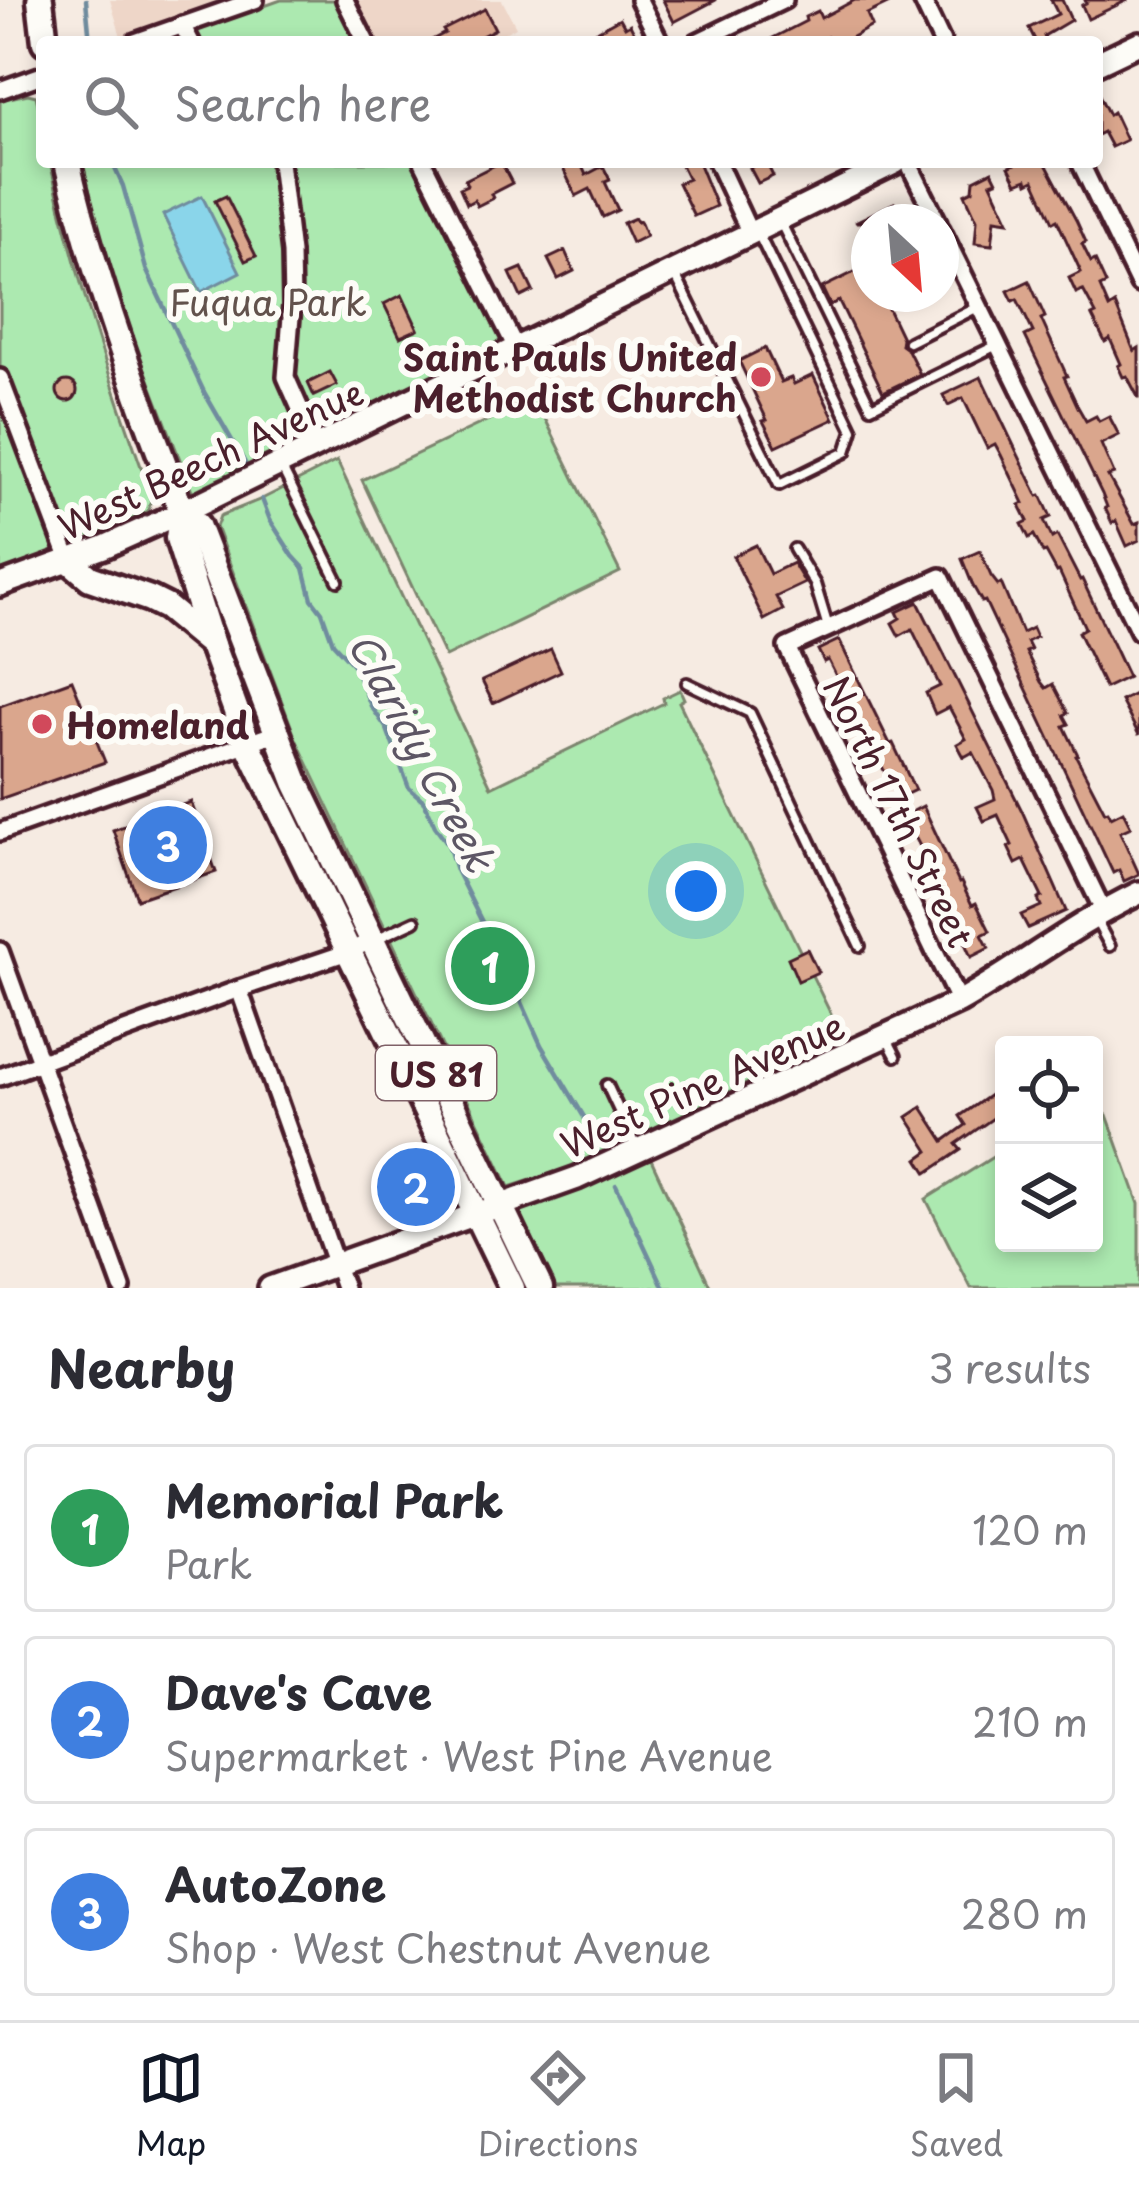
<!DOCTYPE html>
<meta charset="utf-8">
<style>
body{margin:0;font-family:"Playpen Sans",sans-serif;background:#f2f2f3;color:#2b2b33}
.controls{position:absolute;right:36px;bottom:36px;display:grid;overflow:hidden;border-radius:12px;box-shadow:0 6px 18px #0003}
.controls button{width:108px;height:108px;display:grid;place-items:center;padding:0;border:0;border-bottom:3px solid #e1e1e2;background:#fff;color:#2b2b33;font:60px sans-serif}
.compass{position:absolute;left:851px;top:204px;width:108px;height:108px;border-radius:50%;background:#fff;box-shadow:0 6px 18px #0003;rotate:154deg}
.you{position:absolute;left:696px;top:891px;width:42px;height:42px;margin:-30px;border:9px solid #fff;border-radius:50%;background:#1a73e8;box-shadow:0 0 0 18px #1a73e833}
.badge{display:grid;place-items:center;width:78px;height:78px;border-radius:50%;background:#111827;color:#fff;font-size:39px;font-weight:700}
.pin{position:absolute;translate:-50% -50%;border:6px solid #fff;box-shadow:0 3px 12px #0006}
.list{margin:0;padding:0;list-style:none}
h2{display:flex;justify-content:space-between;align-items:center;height:156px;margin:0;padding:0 48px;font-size:51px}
h2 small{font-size:39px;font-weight:400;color:#7c7c81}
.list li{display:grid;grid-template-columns:78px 1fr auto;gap:36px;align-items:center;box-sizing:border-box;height:168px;margin:0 24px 24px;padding:0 24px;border:3px solid #e1e1e2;border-radius:12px}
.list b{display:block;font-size:45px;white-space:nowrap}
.list p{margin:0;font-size:39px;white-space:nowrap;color:#7c7c81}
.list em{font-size:39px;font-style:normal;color:#7c7c81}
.icon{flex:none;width:66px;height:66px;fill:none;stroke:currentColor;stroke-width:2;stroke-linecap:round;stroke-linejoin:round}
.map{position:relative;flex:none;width:1139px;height:1288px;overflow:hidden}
.search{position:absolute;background:#fff;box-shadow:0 6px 18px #0003;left:36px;right:36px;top:36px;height:132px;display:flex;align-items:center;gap:30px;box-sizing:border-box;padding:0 42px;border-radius:12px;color:#7c7c81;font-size:45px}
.sheet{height:732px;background:#fff}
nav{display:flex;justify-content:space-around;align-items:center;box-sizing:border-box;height:168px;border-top:3px solid #e1e1e2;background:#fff;font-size:33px;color:#7c7c81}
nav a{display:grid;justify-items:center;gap:6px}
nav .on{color:#111827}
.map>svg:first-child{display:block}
</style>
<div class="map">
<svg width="1139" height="1288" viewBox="0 0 1139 1288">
<rect width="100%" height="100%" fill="#f6ebe2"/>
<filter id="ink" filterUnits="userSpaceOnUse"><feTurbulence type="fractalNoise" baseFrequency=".00833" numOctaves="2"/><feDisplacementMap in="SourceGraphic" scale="24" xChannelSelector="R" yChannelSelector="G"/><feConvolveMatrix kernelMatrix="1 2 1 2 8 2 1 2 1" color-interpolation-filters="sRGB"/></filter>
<g filter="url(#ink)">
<!-- built -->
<g fill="#eed6c8">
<polygon points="110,0 235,0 122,40"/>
<polygon points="356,0 502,0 516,27 487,42 377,42"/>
</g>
<!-- green -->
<g fill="#ace9b0" stroke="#7b846e" stroke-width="3">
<polygon points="281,0 335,0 356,42 164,42"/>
<path d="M 28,94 L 36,96 L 42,122 L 42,162 L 50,162 C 75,276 112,387 152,497 L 148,511 L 133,520 L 0,575 L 0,100 Z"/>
<polygon points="83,162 416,162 506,343 193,493 124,315 94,211"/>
<polygon points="535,398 620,572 445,657 362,480"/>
<polygon points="337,461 491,787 664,703 663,698 680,690 684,699 679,702 842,1037 581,1164 509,1187 296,739 216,527 220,516 262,499"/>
<polygon points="1094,1111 1107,1115 1139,1204 1139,1288 971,1288 926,1199 1004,1150 1004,1243 1094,1243"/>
<polygon points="650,1157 711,1288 555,1288 517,1209"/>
</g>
<!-- water -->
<polygon fill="#8ad5ea" stroke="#708c9e" stroke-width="3" points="202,196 240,272 201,292 163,215"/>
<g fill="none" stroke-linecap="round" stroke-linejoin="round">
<!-- stream -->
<g stroke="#708c9e" stroke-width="4.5">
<polyline points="86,0 90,42"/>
<polyline points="112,162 123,186 146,269 204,392 245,463"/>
<polyline points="262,499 270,520 293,556 304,568 312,599 322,612 333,643 355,667 371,706 387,729 409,788 424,801 435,826 448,844 456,870 484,926 489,932 500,968 520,998 541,1045 584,1117 600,1158"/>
<polyline points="616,1185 664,1288"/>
</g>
</g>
<!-- building -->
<g fill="#daa68d" stroke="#4a1f2b" stroke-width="3">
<polygon points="663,0 716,0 674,22"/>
<polygon points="855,0 896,0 867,14 872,26 843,42 829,42 827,37 817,42 765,42 806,21 805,17 818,11 821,18"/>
<polygon points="1051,0 1062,0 1071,20 1044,36 1046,42 1036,42 1029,28 1058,14"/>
<polygon points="1085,0 1128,0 1088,19 1082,5 1086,3"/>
<polygon points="485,9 495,29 470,42 428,42 445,33 443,30"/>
<polygon points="620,18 625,27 630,24 639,42 577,42"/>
<polygon points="1097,91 1109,115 1113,112 1126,140 1111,147 1103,132 1097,135"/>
<polygon points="501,162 512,183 491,194 493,198 477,206 474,200 467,204 460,188 467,185 465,180"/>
<polygon points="560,162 580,162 586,175 603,166 610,180 605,182 618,210 603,217 590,189 576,196"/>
<polygon points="687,162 698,162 716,206 694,216 678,183 688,179 681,165"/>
<polygon points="753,162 766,162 773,176 758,183 750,168 755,165"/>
<polygon points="1019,162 1045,162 1076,220 1086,242 1082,244 1091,262 1095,260 1106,284 1100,287 1109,308 1115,304 1134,351 1139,348 1139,399 1127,376 1123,377 1118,366 1121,364 1110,339 1105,342 1092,316 1096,314 1083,290 1076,293 1069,278 1081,272 1057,220 1053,222 1034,180 1028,183 1027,179 1017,183 1009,167"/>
<polygon points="992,171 997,181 991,183 1009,221 995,219 992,245 975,243 977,220 965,194 973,190 974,180"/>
<polygon points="226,196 256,256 245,261 215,201"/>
<polygon points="894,203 903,222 855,222"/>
<polygon points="635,218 637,222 640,221 646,236 632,243 623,223"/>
<polygon points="565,251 574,271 558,279 548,259"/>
<polygon points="869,265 869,294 881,294 902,338 901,345 908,350 920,374 883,392 839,301 830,305 822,288"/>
<polygon points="522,268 533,291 521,297 510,273"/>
<polygon points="1029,281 1045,317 1041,319 1067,376 1064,377 1078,407 1086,421 1096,416 1099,421 1109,416 1119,435 1101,444 1114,474 1108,476 1134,524 1139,522 1139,540 1127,546 1116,521 1112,523 1105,508 1107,507 1102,494 1025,336 1033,332 1017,299 1013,301 1008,291"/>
<polygon points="402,295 418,329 400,337 384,304"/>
<polygon points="765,348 781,382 791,378 794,384 813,375 834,419 776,446 763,421 767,420 739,361"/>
<polygon points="330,372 337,385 314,396 308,383"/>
<polygon points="981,377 1038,496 1041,495 1051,517 1044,520 1052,538 1057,535 1080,580 1082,579 1128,677 1105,688 1078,632 1085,628 1059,571 1057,572 1046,552 1043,553 1034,535 1029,538 1022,524 1028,521 1020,505 1024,503 1001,455 995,444 987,448 963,398 948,405 943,395"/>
<circle cx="67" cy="391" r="10"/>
<polygon points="756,545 770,574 793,563 805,583 776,597 783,610 764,620 733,556"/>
<polygon points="980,551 991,576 998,585 1001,583 1022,633 1032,628 1036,637 1027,642 1031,650 1026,652 1041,682 1046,688 1053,684 1068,713 1064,715 1069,724 1064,726 1078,755 1076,756 1105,812 1108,811 1111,817 1123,811 1131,827 1120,832 1139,874 1124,881 1119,870 1113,873 985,601 982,602 973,586 962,559"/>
<polygon points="918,602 1022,811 1066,911 1028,928 1021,915 1041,906 1038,899 1042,897 1024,860 1016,864 1008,847 1012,845 998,815 984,821 977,807 995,799 993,790 973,752 964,757 957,744 966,739 949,707 935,714 926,693 940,686 912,629 899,636 892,623 900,618 897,612"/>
<polygon points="839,640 890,744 893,743 915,790 898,798 828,660 824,662 818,650"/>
<polygon points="551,649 561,671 493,703 482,681"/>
<polygon points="72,680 105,762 0,799 0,706"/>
<polygon points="1139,692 1139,735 1121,701"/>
<polygon points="191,802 216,872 137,899 113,830"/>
<polygon points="923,806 959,883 961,882 972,905 976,903 990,931 982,935 989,948 971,957 933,871 904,816"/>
<polygon points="807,949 818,972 798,981 788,958"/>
<polygon points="990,1095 1002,1112 956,1144 961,1150 927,1173 918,1159 929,1151 907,1117 922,1107 944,1141 966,1125 960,1116"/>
</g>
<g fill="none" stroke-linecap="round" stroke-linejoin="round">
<!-- lane casing -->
<g stroke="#4a1f2b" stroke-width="16">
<g id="lane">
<polyline points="781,223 871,407 997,345"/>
<polyline points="674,272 779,485 846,452 853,430 758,233"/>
<polyline points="909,342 978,307"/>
<polyline points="280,464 338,581"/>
<polyline points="794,549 815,584 828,627"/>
<polyline points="687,683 750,713 860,946"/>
<polyline points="1097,922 1110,946"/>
<polyline points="378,938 415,921"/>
<polyline points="886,1037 896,1056"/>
<polyline points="607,1085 635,1145"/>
</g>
</g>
<!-- street casing -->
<g stroke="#4a1f2b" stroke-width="24">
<g id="street">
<polyline points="345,0 366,42"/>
<polyline points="639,0 660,42"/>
<polyline points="922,0 942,42"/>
<polyline points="182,25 191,42"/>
<polyline points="135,42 255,0"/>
<polyline points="697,42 784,0"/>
<polyline points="0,90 42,75"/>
<polyline points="280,162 291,253 292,305 286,377 317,447"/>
<polyline points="423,162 517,350"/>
<polyline points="717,162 750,233"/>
<polyline points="908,162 938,222"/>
<polyline points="1080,162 1139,284"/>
<polyline points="941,229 1139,631"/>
<polyline points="0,378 69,560"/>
<polyline points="0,832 276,733"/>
<polyline points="0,951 122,1288"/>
<polyline points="239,989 344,1288"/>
<polyline points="959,1002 787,647 941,577 1103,910"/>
<polyline points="0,1077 239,989 348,952 372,940"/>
</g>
</g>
<!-- secondary casing -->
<g stroke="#4a1f2b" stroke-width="30">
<g id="secondary">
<polyline points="1097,63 1139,43"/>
<polyline points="0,585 104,547 182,512 896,162"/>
<path d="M 270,1288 L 577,1178 L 959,1002 C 1020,967 1075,924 1139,893"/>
</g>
</g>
<!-- primary casing -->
<g stroke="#4a1f2b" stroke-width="33">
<g id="primary">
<polyline points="40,0 45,42"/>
<path d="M 67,162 C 95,282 138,397 182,512 L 197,525 L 296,782 L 540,1288"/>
<polyline points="182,512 178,538 212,645 248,744 512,1288"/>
<polyline points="69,560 90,578 150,599 166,607 212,645"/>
</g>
</g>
<!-- lane -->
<use href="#lane" stroke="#fdfcf7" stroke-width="8"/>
<!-- street -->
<use href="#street" stroke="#fdfcf7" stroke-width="15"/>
<!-- secondary -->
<use href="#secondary" stroke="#fdfcf7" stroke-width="21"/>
<!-- primary -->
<use href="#primary" stroke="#fdfcf7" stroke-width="24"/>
</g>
</g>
<!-- markers -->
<g fill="#d1495b" stroke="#fdfcf7" stroke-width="4.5">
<circle cx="761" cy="377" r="12"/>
<circle cx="42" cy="724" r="12"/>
</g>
<g text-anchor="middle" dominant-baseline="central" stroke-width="12" stroke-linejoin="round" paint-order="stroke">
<!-- shield labels -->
<rect fill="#fdfcf7" stroke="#806168" stroke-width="3" x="376" y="1046" width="120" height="54" rx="9"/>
<g font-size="33" font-weight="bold" fill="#4a1f2b">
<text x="436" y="1073">US 81</text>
</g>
<!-- park labels -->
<g font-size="36" fill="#62524c" stroke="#fdfcf7">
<text x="268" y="301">Fuqua Park</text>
</g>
<!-- poi labels -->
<g font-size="36" font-weight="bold" fill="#4a1f2b" stroke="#fdfcf7" text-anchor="end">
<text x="737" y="356">Saint Pauls United<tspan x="737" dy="41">Methodist Church</tspan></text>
<text x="66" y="724" text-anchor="start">Homeland</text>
</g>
<!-- street labels -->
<g font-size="36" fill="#4a1f2b" stroke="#fdfcf7">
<text transform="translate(210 458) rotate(-25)">West Beech Avenue</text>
<text transform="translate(900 811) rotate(64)">North 17th Street</text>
<text transform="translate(702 1084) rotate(-24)">West Pine Avenue</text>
</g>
<!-- water labels -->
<g font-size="39" font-style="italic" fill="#5d5664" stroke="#fdfcf7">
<text transform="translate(423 751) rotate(62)">Claridy Creek</text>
</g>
</g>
</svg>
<div class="controls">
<button><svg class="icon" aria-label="locate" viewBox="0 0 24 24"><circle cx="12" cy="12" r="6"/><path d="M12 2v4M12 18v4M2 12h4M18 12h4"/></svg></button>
<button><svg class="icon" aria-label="layers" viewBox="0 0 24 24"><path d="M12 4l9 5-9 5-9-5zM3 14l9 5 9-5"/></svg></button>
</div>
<svg class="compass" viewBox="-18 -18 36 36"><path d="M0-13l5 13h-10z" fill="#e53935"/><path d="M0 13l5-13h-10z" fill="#7c7c81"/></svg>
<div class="you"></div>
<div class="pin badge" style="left:490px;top:966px;background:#2e9e5b">1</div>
<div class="pin badge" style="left:416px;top:1187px;background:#3f7fe0">2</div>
<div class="pin badge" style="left:168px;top:845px;background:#3f7fe0">3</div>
<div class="search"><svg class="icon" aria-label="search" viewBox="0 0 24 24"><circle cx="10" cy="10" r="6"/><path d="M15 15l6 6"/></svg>Search here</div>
</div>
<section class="sheet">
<h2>Nearby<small>3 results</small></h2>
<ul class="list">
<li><span class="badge" style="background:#2e9e5b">1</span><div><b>Memorial Park</b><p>Park</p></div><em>120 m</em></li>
<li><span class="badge" style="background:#3f7fe0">2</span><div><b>Dave's Cave</b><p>Supermarket · West Pine Avenue</p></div><em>210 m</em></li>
<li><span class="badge" style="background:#3f7fe0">3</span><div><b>AutoZone</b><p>Shop · West Chestnut Avenue</p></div><em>280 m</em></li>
</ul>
</section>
<nav>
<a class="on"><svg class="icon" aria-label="map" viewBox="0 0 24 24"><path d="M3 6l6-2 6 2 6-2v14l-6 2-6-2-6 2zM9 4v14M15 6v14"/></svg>Map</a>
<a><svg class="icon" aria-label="directions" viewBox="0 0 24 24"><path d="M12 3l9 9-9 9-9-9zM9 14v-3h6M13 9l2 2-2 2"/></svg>Directions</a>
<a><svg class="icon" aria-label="saved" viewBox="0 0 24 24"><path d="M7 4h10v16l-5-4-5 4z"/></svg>Saved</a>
</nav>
